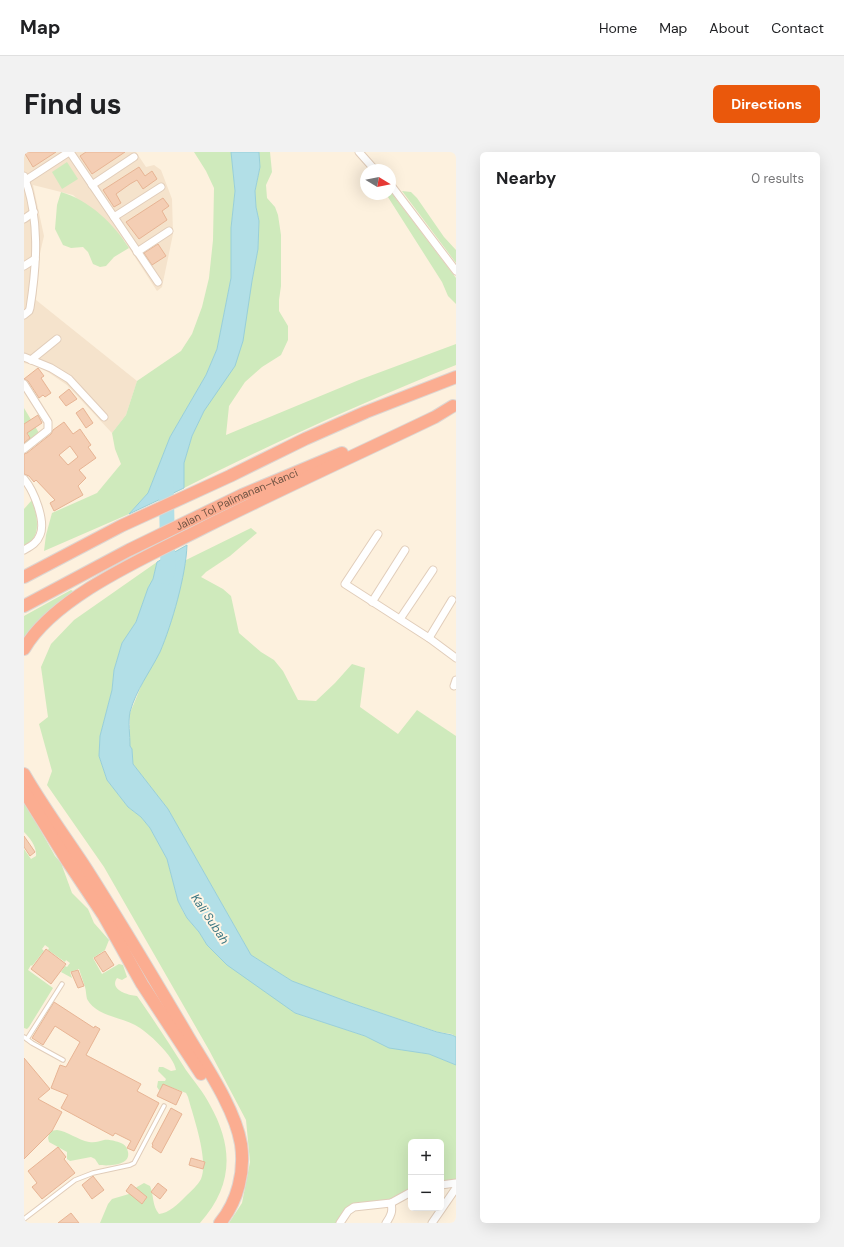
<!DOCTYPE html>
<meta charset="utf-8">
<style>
body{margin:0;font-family:"DM Sans",sans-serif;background:#f2f2f2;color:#202124}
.controls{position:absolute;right:12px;bottom:12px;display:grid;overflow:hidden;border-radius:6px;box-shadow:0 4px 16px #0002}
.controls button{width:36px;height:36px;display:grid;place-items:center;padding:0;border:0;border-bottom:1px solid #e0e0e0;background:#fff;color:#202124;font:20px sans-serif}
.compass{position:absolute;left:336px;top:12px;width:36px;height:36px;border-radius:50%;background:#fff;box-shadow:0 4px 16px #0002;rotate:100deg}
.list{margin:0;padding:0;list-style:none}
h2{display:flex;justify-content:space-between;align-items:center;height:52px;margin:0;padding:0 16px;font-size:17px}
h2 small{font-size:13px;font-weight:400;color:#757577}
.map{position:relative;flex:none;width:432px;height:1071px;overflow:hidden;border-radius:6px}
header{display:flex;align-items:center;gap:24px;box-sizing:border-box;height:56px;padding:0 20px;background:#fff;border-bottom:1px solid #e0e0e0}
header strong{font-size:19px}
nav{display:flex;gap:22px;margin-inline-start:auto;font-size:14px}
.intro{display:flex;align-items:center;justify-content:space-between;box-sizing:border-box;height:96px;padding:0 24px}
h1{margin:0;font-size:28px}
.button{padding:10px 18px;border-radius:6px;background:#ea580c;color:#fff;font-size:14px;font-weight:700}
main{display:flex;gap:24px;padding:0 24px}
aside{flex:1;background:#fff;border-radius:6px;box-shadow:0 4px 16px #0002}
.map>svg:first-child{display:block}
</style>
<header>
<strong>Map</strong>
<nav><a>Home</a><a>Map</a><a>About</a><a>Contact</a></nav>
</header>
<div class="intro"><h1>Find us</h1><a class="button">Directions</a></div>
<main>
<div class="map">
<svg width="432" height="1071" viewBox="0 0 432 1071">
<rect width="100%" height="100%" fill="#fdf1de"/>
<!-- residential -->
<polygon fill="#f5e3cc" points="0,0 112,0 122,15 130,13 137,18 148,47 149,82 138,135 133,139 100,88 49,43 9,33 20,84 16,101 12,148 113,229 102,263 88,281 43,233 15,214 0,211"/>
<!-- green -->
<g fill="#cfeabc">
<polygon points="170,0 207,0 208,4 211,39 207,76 207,126 193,197 182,223 146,285 124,341 105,362 20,399 22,383 28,361 73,341 97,312 91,297 88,281 102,263 113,229 157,199 168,182 178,155 185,126 189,88 190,36 182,19"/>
<path d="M 235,0 L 246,0 L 248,20 L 242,33 L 243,46 L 251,55 L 254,63 L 257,83 L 257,134 L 255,148 L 255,159 L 264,174 L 264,188 L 257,203 L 238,215 L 221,230 L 205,254 L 202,283 L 335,228 L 432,192 L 432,213 C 339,250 249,291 160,336 L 160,311 L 168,284 L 180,259 L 228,129 L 234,97 L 235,69 L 232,55 L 231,39 L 236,15 Z"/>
<polygon points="43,10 54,27 38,37 28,20"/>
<polygon points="366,39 432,126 432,152 424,144 418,130 362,42 366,42"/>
<polygon points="378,39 387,40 393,46 420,85 432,98 432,111"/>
<path d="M 37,40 C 65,48 90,72 105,96 L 90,105 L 82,114 L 76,115 L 69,112 L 64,100 L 59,95 L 47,96 L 39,93 L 31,77 L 33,53 Z"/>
<polygon points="0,256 15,281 0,294 0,287 5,283 0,276"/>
<path d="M 8,348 C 13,362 19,387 0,393 L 0,357 Z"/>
<polygon points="227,376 233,381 206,404 182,420 177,425 199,437 207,444 215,481 237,500 250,508 259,519 274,548 292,549 311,531 328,512 341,516 336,555 374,582 393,558 432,584 432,885 428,882 414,880 327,851 268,829 227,803 144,657 109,612 108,597 106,594 106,561 120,527 136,500 154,443 162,408"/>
<polygon points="133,410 129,427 124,436 112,470 98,491 90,518 88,538 76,584 75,604 83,628 104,655 117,665 126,676 143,707 154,749 158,758 163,766 175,780 183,793 271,861 341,884 365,895 405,902 432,913 432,1028 417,1030 417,990 387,990 387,1038 365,1049 328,1052 313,1071 205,1071 218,1051 226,1010 222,968 185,898 80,715 23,633 28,619 15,572 24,565 17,515 27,492 50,468"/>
<polygon points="47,438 49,439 48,440 18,465 0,488 0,464"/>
<path d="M 0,649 L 31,704 L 37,711 L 48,741 L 64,757 L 70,771 L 85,788 L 81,798 L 69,806 L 78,822 L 95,812 L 99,813 L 103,825 L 98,828 L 93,826 C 85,838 104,843 113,844 C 130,868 146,893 162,918 C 170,929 180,941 186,953 C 210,996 209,1034 176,1071 L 76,1071 L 84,1052 L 88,1047 L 105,1042 L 113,1035 L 120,1031 L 126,1034 C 130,1043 128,1054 135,1062 C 145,1061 154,1052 161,1045 C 166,1040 174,1033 177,1027 C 185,1008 169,964 164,945 L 162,941 L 149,936 L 145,935 L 135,938 L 133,935 L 134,929 L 141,929 L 142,927 L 134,919 L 135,915 L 139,915 L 147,919 L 152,918 C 150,904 124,880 111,873 C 97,865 72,864 63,847 C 62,843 62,838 61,835 C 59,829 57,823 55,817 L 46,820 L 48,826 L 37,820 L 41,814 L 43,815 L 46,811 L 42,808 L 41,810 L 24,798 L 25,796 L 21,793 L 18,797 L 20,799 L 8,814 L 7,813 L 4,818 L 29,836 L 5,875 L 3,877 L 0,876 L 0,697 L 7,707 L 12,704 C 13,695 6,686 0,680 Z"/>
<path d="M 33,978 C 43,979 54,988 65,990 C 72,991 75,989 80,988 C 85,987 95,990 99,992 C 102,994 103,996 104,1000 C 107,1014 84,1014 75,1013 L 71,1007 L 67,1005 L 46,1009 L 43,1007 L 43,1000 L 25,990 L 24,986 L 26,979 Z"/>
</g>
<!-- water -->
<g fill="#b2dfe7" stroke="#98cfd9">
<polygon points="207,0 235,0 235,1 236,15 231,39 232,55 235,69 234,97 228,129 219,189 211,214 180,259 168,284 160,311 160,336 105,362 124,341 146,285 182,223 193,197 207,126 207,76 211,39"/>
<path d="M 163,393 C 162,423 148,472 136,500 C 126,520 112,538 106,560 C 104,570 106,583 106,594 L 108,597 L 109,612 L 144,657 L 227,803 L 268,829 L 327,851 L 413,880 L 428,883 L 432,885 L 432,913 L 405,902 L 365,896 L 341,884 L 271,861 L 203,813 L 183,793 L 175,780 L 163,766 L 158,757 L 154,749 L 143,707 L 126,676 L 117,665 L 104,655 L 83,628 L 75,604 L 76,584 L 88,538 L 90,518 L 98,491 L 112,470 L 124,436 L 129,427 L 133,410 Z"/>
</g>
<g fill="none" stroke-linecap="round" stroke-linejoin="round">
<!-- river -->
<polyline stroke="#b2dfe7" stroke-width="15" points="142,425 144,417 142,325"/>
</g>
<!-- building -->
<g fill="#f4ceb4" stroke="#e7b494" fill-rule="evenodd">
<polygon points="0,0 32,0 9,15"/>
<polygon points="62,0 101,0 68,22 56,4"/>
<polygon points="115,15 121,24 128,19 133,27 119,37 113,28 106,32 92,42 97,51 90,55 79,38"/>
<polygon points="139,46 145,54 138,59 143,68 115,87 102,70"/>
<polygon points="134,92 142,104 128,113 120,101"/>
<polygon points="14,216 20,224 17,226 27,241 21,245 19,243 15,246 4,229 0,227"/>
<polygon points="45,237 53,247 42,254 35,245"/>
<polygon points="59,256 69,271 62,276 52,261"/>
<polygon points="14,263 18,271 3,281 6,286 0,291 0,272"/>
<path d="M 40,270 L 49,282 L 56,277 L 67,293 L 64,295 L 72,306 L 55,318 L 62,326 L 54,334 L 59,343 L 30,359 L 26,351 L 31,348 L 12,328 L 10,330 L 5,324 L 0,322 L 0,302 L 3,301 L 27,282 L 29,278 ZM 46,294 L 54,305 L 44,313 L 35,303 Z"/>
<polygon points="0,684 11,700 6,704 0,695"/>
<polygon points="22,797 42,812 27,832 7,817"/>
<polygon points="81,799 90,813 79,820 70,806"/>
<polygon points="54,818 60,834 54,836 47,820"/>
<polygon points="30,850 70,876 71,874 76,877 62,903 117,932 113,939 135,951 110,999 103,996 107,989 91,981 89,984 37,956 44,943 27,936 36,913 42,915 56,890 31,874 19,893 8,886"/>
<polygon points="0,906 26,937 14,947 38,960 28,979 0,1007"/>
<polygon points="139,932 158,940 152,953 133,944"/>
<polygon points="147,956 158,962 137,1001 128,995 129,993 128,992"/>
<polygon points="34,995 42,1005 40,1007 51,1021 18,1047 8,1035 13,1031 4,1019"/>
<polygon points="167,1006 181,1010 179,1017 165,1013"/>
<polygon points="69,1024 80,1038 68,1047 58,1033"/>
<polygon points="134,1031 143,1038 136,1047 127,1040"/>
<polygon points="107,1032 123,1045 118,1052 102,1039"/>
<polygon points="47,1061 55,1071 34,1071"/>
</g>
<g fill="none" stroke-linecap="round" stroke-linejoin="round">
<!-- service casing -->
<g stroke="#e1cdba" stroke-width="5.5">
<g id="service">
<polyline points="0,885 8,891 39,908"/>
<polyline points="3,887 38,832"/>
<polyline points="0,1067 51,1028 69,1021 106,1013 110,1011 140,954"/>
</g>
</g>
<!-- minor casing -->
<g stroke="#e1cdba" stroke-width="9">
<g id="minor">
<polyline points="46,0 134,130"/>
<polyline points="335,0 351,18"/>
<path d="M 0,24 C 16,66 13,112 6,156 L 5,159 L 0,163"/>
<polyline points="2,28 45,0"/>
<polyline points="366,32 432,119"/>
<polyline points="68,33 110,5"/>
<polyline points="90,65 137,35"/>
<polyline points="0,67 10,60"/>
<polyline points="113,100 145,79"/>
<polyline points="0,114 11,107"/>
<polyline points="0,205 27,216 45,227 80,265"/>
<polyline points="7,208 33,187"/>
<polyline points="0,232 24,270 24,278 0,297"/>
<path d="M 0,327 C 10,339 22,369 16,383 C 13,391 7,394 0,398"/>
<polyline points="354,382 321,432 405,486 432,506"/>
<polyline points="348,450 381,398"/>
<polyline points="376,467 409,418"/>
<polyline points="405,486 428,448"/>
<polyline points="430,534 432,528"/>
<polyline points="417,1033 432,1031"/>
<polyline points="316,1071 324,1059 330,1055 367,1051 387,1040"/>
<path d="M 362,1071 C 367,1064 369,1059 367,1051"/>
<polyline points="408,1071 432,1036"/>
</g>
</g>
<!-- motorway casing -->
<g stroke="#ddd6d2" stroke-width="14">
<g id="motorway">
<polyline points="0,425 97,374 206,324 281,287 342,260 432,225"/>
<path id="s1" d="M 0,454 L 105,398 L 218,343 L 318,301"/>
<path d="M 0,497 C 31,443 127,403 181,375 C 257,337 334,302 411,265 L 429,254"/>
<path d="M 0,622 C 19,655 42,686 63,718 C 98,773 132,830 165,886 C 183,916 211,957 217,992 C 221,1019 214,1049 196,1071"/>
<polyline points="0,639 44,710 80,764 118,832 177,922"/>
</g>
</g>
<!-- service -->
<use href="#service" stroke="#fff" stroke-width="3.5"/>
<!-- minor -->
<use href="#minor" stroke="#fff" stroke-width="7"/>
<!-- motorway -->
<use href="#motorway" stroke="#fbad91" stroke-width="12"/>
</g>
<g text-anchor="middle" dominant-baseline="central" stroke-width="4" stroke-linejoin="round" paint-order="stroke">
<!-- street labels -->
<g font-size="11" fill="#735645" stroke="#fff5e5">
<text stroke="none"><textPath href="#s1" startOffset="238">Jalan Tol Palimanan–Kanci</textPath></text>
</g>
<!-- water labels -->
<g font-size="12" font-style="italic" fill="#3b7682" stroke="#fff5e5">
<text transform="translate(186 767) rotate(56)">Kali Subah</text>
</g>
</g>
</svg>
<div class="controls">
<button>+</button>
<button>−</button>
</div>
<svg class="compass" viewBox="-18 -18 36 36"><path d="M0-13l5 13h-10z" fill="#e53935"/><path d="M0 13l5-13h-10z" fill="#757577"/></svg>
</div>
<aside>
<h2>Nearby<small>0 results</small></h2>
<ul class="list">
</ul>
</aside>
</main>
